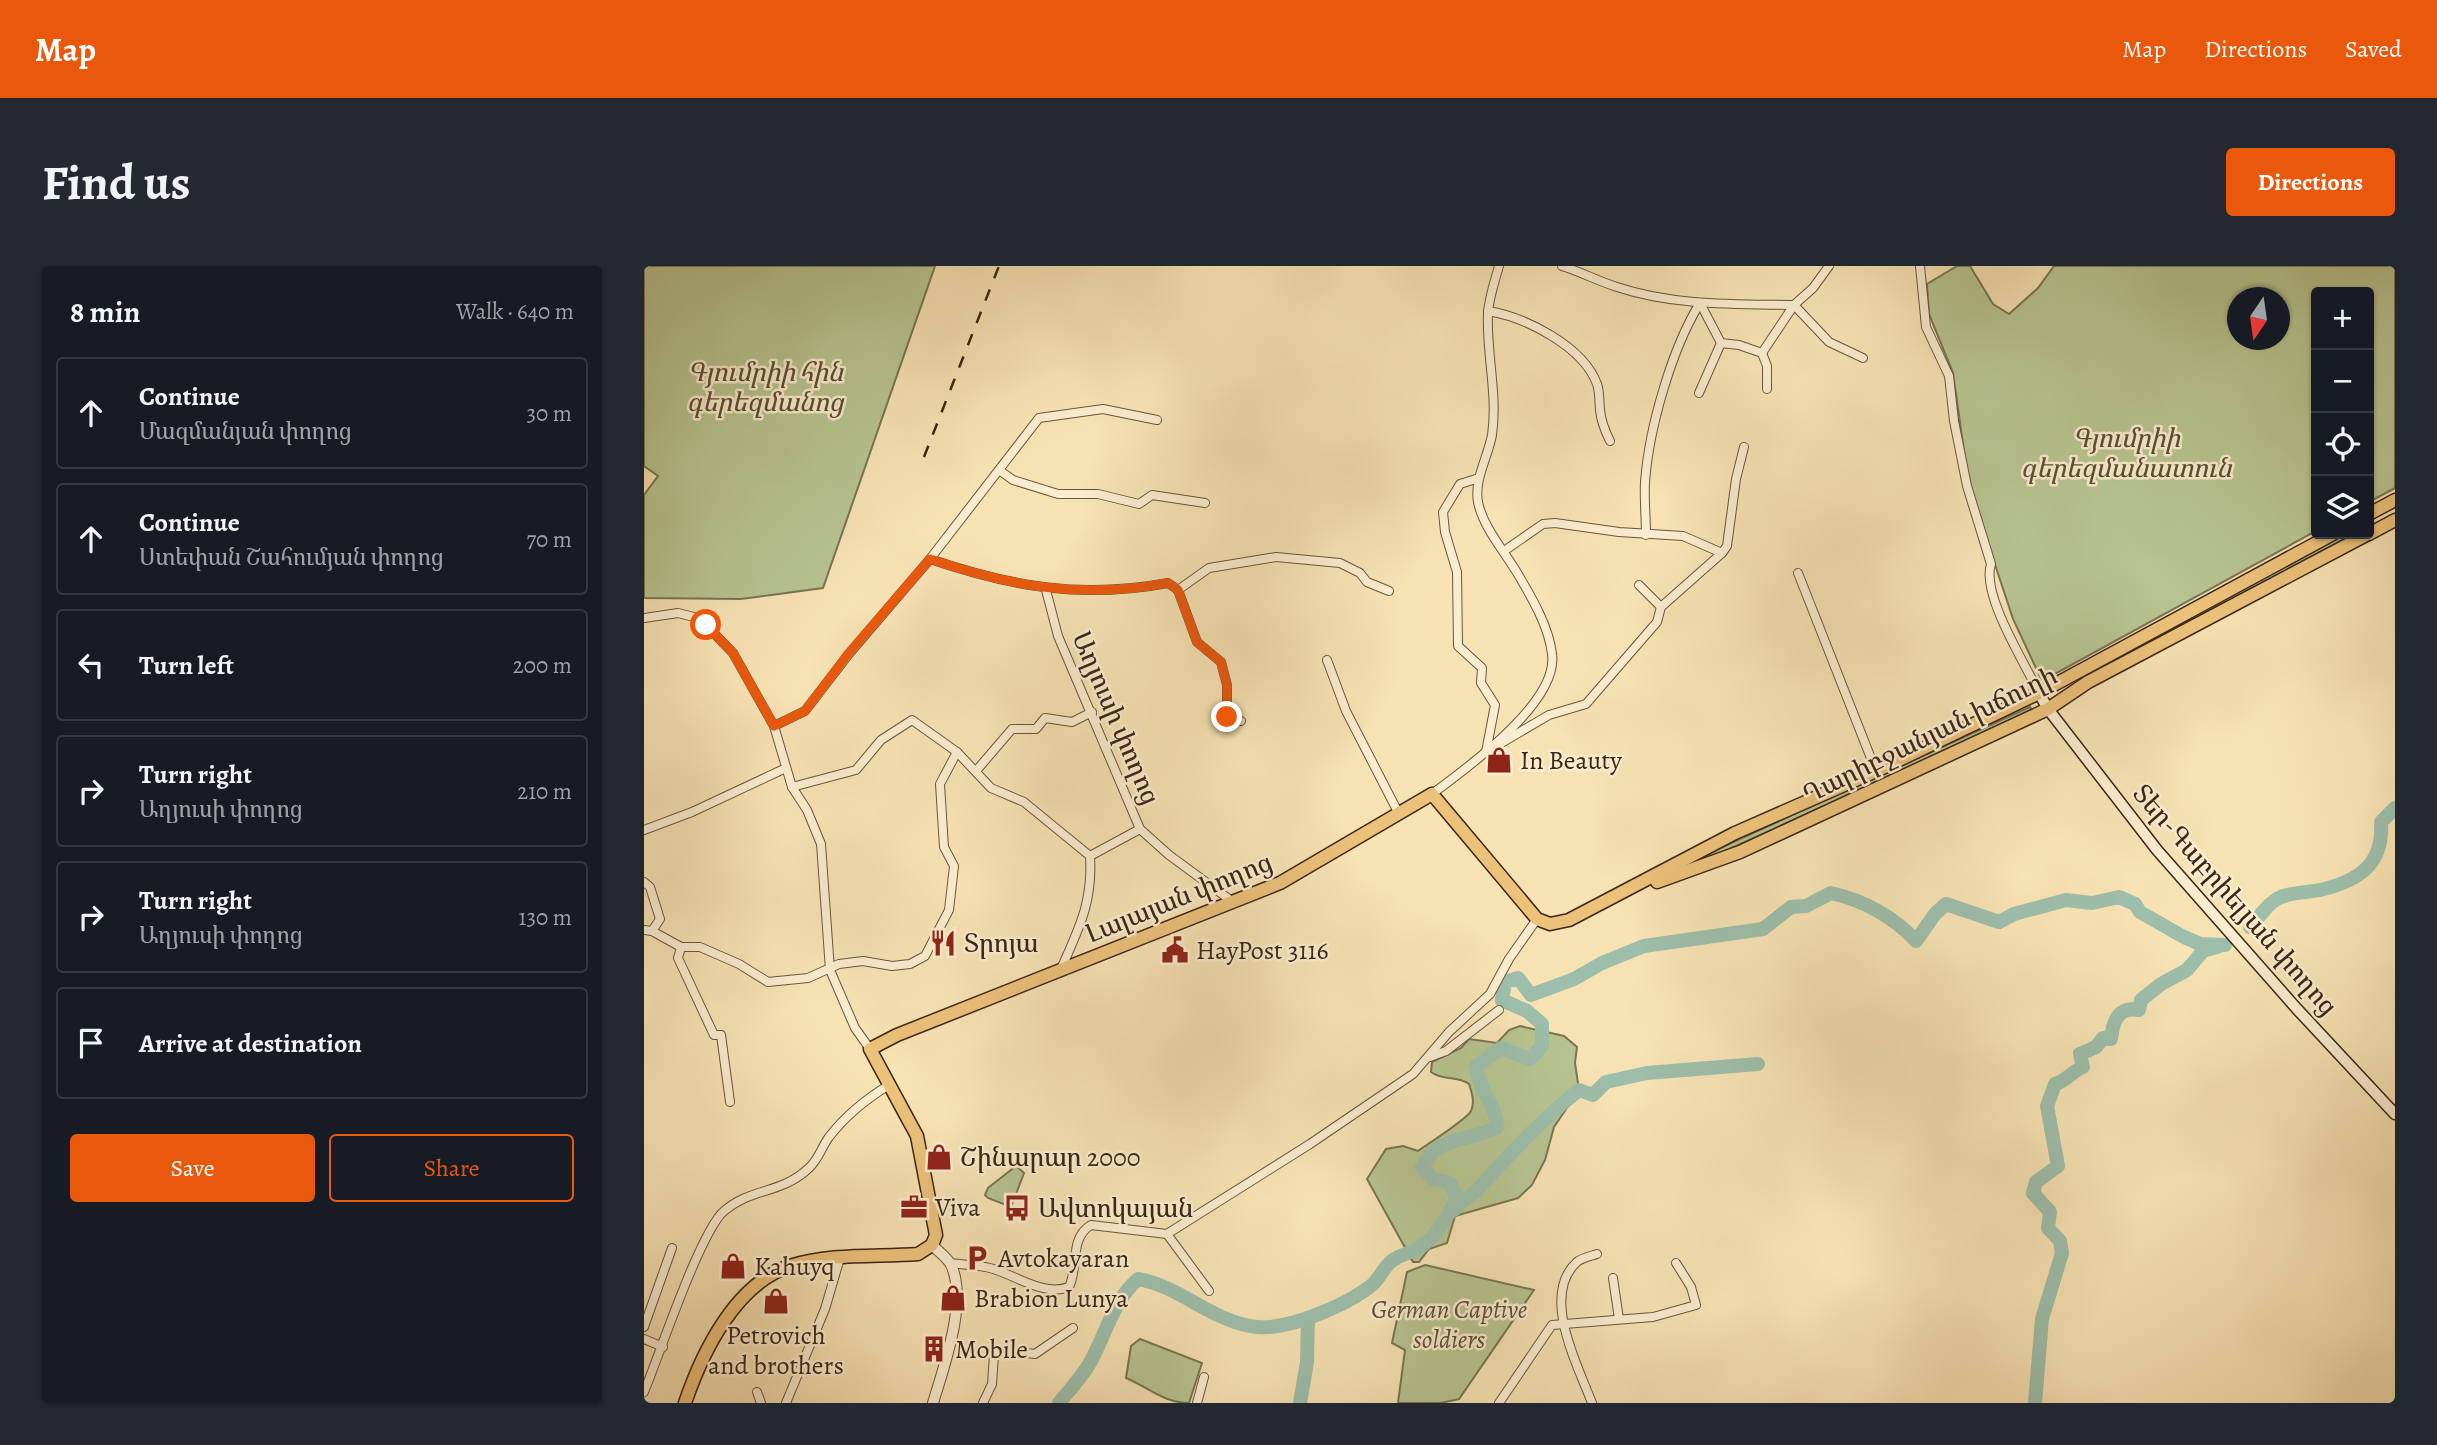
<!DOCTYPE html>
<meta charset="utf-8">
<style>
body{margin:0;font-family:Alegreya,"Noto Serif Armenian",serif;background:#242831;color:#f1f3f6}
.controls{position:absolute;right:21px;top:21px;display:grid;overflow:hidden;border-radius:7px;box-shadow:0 2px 5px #0004}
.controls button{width:63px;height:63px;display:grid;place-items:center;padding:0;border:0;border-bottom:2px solid #363941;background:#171b24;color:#f1f3f6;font:35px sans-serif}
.compass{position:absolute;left:1583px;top:21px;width:63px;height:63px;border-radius:50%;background:#171b24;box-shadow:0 2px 5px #0004;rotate:193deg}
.stop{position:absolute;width:21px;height:21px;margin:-16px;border:5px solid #ea580c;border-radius:50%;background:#fff}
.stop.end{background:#ea580c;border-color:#fff;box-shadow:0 2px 7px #0008}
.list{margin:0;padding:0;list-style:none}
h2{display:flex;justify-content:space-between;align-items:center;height:91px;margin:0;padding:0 28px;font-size:30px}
h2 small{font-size:23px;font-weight:400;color:#9ea1a6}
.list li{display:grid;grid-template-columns:46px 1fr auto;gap:21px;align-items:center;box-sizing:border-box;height:112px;margin:0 14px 14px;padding:0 14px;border:2px solid #363941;border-radius:7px}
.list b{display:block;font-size:26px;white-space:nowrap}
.list p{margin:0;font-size:23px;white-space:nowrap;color:#9ea1a6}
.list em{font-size:23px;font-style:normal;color:#9ea1a6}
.actions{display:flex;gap:14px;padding:21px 28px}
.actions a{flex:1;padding:16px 0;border:2px solid #ea580c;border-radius:7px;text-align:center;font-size:24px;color:#ea580c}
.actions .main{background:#ea580c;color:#fff}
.icon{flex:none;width:38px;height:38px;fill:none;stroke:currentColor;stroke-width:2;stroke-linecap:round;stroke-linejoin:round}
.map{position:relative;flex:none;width:1751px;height:1137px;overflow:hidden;border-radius:7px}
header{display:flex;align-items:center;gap:42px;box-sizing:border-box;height:98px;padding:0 35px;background:#ea580c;color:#fff}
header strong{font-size:33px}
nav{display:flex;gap:38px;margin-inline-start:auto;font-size:24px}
.intro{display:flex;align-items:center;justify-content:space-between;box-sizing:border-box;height:168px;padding:0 42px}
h1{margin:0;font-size:49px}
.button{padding:18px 32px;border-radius:7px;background:#ea580c;color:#fff;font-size:24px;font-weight:700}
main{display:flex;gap:42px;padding:0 42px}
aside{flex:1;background:#171b24;border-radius:7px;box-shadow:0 2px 5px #0004}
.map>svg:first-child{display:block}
</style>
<header>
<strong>Map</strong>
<nav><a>Map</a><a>Directions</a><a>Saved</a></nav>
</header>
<div class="intro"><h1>Find us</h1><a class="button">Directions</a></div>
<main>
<aside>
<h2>8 min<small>Walk · 640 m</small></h2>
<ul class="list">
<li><svg class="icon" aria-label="ahead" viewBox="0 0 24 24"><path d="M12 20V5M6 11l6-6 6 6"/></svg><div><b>Continue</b><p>Մազմանյան փողոց</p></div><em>30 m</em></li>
<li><svg class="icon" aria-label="ahead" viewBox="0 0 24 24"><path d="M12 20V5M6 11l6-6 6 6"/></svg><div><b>Continue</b><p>Ստեփան Շահումյան փողոց</p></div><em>70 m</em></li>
<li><svg class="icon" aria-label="left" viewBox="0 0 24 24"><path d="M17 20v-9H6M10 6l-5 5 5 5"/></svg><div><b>Turn left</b></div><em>200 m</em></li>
<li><svg class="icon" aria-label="right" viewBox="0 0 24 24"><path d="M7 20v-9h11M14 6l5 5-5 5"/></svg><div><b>Turn right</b><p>Աղյուսի փողոց</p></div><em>210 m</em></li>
<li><svg class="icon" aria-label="right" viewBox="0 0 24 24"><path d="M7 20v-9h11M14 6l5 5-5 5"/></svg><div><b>Turn right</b><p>Աղյուսի փողոց</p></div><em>130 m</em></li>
<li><svg class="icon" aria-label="arrive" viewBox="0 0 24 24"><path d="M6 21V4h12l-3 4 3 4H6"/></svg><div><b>Arrive at destination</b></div></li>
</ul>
<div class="actions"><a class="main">Save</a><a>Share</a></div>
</aside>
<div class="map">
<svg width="1751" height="1137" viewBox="0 0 1751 1137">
<rect width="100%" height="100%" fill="#f7e2b3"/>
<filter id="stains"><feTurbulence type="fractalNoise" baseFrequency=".00286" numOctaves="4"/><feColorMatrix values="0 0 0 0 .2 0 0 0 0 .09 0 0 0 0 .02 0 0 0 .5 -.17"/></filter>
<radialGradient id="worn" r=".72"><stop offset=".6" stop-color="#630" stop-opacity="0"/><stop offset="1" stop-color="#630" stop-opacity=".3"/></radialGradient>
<!-- green -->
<g fill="#b7c490" stroke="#797554" stroke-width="2" fill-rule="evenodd">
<polygon points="0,0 291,0 179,322 97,333 0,332 0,229 14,210 0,200"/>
<path d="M 1313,0 L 1326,0 L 1349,38 L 1365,48 L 1394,22 L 1410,0 L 1751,0 L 1751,222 L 1725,236 L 1725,26 L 1672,26 L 1672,265 L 1398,415 L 1369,353 L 1325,220 L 1309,107 L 1285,48 L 1283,18 ZM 1594,32 L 1636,32 L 1636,74 L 1594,74 Z"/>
<polygon points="1699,268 1712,268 1440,413 1436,409"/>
<polygon points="1386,441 1389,445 1063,593 1061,589"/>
<path d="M 876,760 L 920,770 L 933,781 L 931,797 L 935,824 L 910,861 L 901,894 L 888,919 L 874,932 L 811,950 L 803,977 L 785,983 L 775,996 L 769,996 L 723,913 L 742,883 L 759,880 L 774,885 C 784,878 823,853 827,845 C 831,836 828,827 825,818 C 813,809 798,815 787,806 L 788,796 L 817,782 L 825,773 L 853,777 L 865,764 Z"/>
<polygon points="372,900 380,907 367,941 344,932 341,929 344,922"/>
<polygon points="781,999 890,1024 815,1133 797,1137 754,1137 761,1084 748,1077 763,1006"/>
<path d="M 496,1073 L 558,1097 L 545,1137 C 520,1137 504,1121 482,1112 L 487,1080 Z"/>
</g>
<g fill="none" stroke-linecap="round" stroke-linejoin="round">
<!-- river -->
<g stroke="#9dbeaa" stroke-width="14">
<path d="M 1606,661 C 1614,653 1623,638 1633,633 C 1645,626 1662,627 1676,624 C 1715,615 1740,598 1737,556 L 1751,542"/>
<path d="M 810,944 C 817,935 827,931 834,923 C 866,888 898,853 935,824 L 949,829 L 962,816 L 1003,807 L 1114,798"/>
<path d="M 415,1137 C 426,1123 440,1109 448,1093 C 463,1065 469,1035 494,1013 C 536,1020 570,1057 613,1061 C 645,1064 703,1039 728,1019 C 736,1012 740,1000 749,994 C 756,989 766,987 773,983 C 793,972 802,952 813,933 L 806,917 L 789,913 L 778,901 C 796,868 824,877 853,861 C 852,836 835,827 832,800 L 857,782 L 886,793 L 898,780 L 898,758 L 883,745 L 858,734 L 861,716 L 874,712 L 887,729 L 930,713 L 958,697 L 1000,680 L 1119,663 L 1147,641 L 1162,640 L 1187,627 C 1219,634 1250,651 1272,675 L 1291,648 L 1302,638 L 1355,656 L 1370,648 L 1422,634 L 1448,637 L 1475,631 L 1491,638 L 1496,646 L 1538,670 L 1556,678 L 1581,679"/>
<polyline points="656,1137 663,1096 664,1052"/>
<path d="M 1391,1137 L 1398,1053 L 1418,987 L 1416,975 L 1404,962 L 1406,946 L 1389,927 L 1392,916 L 1414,900 L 1403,840 L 1411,818 C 1424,814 1428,805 1439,801 L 1436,788 L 1452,781 L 1459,772 L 1467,773 C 1469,755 1474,740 1495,744 L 1497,734 L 1517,718 L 1543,704 L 1559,685 L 1573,681"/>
</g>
<!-- minor casing -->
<g stroke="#6a553f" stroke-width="10">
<g id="minor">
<path d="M 918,0 C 937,6 954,15 973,21 C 1030,40 1091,38 1150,39 L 1169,22 L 1185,0"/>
<path d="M 1276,0 L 1282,61 L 1305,110 L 1310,155 L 1323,220 L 1347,298 C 1337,329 1381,397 1395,427"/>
<polyline points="1056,37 1077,77 1095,79 1118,87 1123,100 1123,123"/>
<path d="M 844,45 C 881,51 939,80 953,118 C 956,126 955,136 956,144 C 957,155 961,165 966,175"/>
<polyline points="1118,87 1150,39 1185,76 1219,92"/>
<polyline points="1055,127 1077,77"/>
<polyline points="355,204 369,214 414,228 454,228 495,238 508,229 561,237"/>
<polyline points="835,212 816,218 799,246 801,266 813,306 814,380 838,402 837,417 851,439 842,486 905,449 942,438 1013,356 1017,341 1078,287 1083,280 1092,213 1100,181"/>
<path d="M 1002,269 C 1002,251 1000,233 1001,216 C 1005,162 1028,82 1056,37"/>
<polyline points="860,285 899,258 911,257 975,266 1039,270 1078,287"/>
<path d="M 286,293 C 368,321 438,333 524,317 L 534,324 L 553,376 L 577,396 L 583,419 L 583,451 L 597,455"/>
<polyline points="1154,307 1232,505"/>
<polyline points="995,319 1017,341"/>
<polyline points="402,324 414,370 496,563 525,589 589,636"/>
<polyline points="534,324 565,302 632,291 696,297 716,307 723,316 745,325"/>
<polyline points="0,352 34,347 50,351 62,359 89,387 130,460 148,521 163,544 177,578 186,704 211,762 226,783"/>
<polyline points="683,394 702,445 755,548"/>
<polyline points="130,460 161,445 204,389 286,293 395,152 459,143 513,154"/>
<polyline points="332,505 368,463 392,463 401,452 428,456 448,446"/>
<path d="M 148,521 L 212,504 L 237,474 L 268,454 L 313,486 L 347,522 L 380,536 L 446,590 C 449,636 435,662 417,703"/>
<path d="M 788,528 C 823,502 915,436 908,388 C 905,361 888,332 875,310 C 862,287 839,262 834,236 C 830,213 844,191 848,169 C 854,128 842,87 844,47 C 845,31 851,15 855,0"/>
<polyline points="0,564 48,546 142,502"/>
<polyline points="446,590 496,563"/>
<polyline points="0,616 6,621 16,653 8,665"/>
<polyline points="0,664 8,665 37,681 56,681 95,698 124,716 164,712 195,698 219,695 248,700 266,698 281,690 305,644 310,600 300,581 296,518 313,486"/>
<polyline points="37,681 34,692 70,769 77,769 86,836"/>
<polyline points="786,791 802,785 855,744"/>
<polyline points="523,968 565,1025"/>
<path d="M 307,997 C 320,999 333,999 346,1002 C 370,1008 399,1031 425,1021 C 435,1001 425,972 447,959 L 523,968 L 666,878 L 769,808 L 805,766 L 846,728 L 865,693 L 893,653"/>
<polyline points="969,1012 975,1053"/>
<polyline points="0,1061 28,982"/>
<polyline points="0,1073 19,1081"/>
<path d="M 0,1126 C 15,1090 56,966 80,945 C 108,921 136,929 165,902 C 175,893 177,882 185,871 C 202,849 222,833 245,819"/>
<polyline points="113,1126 117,1137"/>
<polyline points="142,1137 181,1043 196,992"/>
<polyline points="339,1137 348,1118 350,1089 356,1084 391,1088 429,1062"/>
<polyline points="553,1137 560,1111"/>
<polyline points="855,1137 908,1059 1009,1051 1052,1039 1047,1021 1032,997"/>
<path d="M 948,1137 C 934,1100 896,1029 933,996 C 937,992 947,990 953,988"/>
</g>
</g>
<!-- tertiary casing -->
<g stroke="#6a553f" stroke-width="12">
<path id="tertiary" d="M 288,979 C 294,985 304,992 307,999 C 324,1035 300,1100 289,1137"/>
</g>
<!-- secondary casing -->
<g stroke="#3b2618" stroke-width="13">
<polyline id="secondary" points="1395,427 1404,443 1513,584 1653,743 1751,848"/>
</g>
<!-- trunk casing -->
<g stroke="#3b2618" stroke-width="15">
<g id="trunk">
<polyline points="1725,248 1751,234"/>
<polyline points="1725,268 1751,254"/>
<polyline points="1013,616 1096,586 1404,443 1444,416 1724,268"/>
<path d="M 41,1137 C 58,1087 91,1018 146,1000 C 186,987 232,991 274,988 L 288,979 L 292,969 L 273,870 L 226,783 L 253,769 L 636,617 L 788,528 L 893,653 L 906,658 L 925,654 L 1091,567 L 1232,505 L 1395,427 L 1689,268"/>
</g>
</g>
<!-- minor -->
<use href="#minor" stroke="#faecce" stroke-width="8"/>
<!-- tertiary -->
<use href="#tertiary" stroke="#faecce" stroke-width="10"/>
<!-- secondary -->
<use href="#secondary" stroke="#faecce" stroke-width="10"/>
<!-- trunk -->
<use href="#trunk" stroke="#ecc17a" stroke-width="12"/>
<!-- rail -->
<polyline stroke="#3b2618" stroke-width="2.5" stroke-dasharray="12 12" stroke-linecap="butt" points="280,191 355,0"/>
</g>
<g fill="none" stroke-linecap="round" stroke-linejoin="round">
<!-- route -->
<path stroke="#ea580c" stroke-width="9" d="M 62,359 L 89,387 L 130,460 L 161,445 L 204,388 L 286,293 C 368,321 438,333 524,317 L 534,324 L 553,376 L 577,396 L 583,419 L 583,451"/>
</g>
<!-- icons -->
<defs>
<g id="shop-bare" transform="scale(2.1)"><path d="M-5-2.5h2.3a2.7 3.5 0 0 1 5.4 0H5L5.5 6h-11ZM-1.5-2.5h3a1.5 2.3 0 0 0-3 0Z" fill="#8f2418" stroke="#faecce" stroke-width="2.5" paint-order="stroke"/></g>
<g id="restaurant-bare" transform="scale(2.1)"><path d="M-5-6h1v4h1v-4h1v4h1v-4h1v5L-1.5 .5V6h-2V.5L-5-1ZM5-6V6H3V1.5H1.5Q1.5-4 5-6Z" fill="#8f2418" stroke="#faecce" stroke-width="2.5" paint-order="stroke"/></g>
<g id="civic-bare" transform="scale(2.1)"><path d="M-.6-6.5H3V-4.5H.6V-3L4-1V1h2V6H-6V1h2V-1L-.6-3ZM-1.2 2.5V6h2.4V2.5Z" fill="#8f2418" stroke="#faecce" stroke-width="2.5" paint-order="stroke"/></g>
<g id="office-bare" transform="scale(2.1)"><path d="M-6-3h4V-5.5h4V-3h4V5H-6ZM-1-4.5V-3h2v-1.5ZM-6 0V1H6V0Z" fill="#8f2418" stroke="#faecce" stroke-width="2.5" paint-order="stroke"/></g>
<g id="bus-bare" transform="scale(2.1)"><path d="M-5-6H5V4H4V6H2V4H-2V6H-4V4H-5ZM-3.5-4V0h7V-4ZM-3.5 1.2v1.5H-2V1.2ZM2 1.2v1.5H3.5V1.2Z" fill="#8f2418" stroke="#faecce" stroke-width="2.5" paint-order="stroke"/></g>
<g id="parking-bare" transform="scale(2.1)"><path d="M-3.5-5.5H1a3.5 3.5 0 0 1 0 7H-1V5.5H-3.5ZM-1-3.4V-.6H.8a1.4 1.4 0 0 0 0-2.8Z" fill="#8f2418" stroke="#faecce" stroke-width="2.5" paint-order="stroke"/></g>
<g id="building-bare" transform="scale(2.1)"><path d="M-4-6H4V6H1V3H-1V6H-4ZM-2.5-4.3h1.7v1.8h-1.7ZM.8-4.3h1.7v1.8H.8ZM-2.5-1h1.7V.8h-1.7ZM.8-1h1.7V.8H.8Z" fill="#8f2418" stroke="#faecce" stroke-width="2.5" paint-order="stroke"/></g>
</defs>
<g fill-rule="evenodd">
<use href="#shop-bare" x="855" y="494"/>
<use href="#restaurant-bare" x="299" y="677"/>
<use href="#civic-bare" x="531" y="684"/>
<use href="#shop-bare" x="295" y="891"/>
<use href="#office-bare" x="270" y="941"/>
<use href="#bus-bare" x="373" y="942"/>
<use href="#parking-bare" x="333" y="992"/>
<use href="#shop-bare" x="89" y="1000"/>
<use href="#shop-bare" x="309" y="1032"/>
<use href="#shop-bare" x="132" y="1035"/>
<use href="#building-bare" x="290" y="1083"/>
</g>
<g text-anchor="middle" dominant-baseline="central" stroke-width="5" stroke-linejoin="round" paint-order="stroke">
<!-- park labels -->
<g font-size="26" font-style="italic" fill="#5a4e36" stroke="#faecce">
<text x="121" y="106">Գյումրիի հին<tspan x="121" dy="30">գերեզմանոց</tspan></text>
<text x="1482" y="172">Գյումրիի<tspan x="1482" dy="30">գերեզմանատուն</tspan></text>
<text x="805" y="1043">German Captive<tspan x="805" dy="30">soldiers</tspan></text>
</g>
<!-- street labels -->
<g font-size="26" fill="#3b2618" stroke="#faecce">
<text transform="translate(472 452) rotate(67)">Աղյուսի փողոց</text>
<text transform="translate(1286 469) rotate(-26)">Ղարիբջանյան խճուղի</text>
<text transform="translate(535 632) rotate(-22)">Լալայան փողոց</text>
<text transform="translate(1591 634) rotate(49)">Տեր-Գաբրիելյան փողոց</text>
</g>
<!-- poi labels -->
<g font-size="26" fill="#3b2618" stroke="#faecce" text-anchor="start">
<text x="876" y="494">In Beauty</text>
<text x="320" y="677">Տրոյա</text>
<text x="552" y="684">HayPost 3116</text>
<text x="316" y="891">Շինարար 2000</text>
<text x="291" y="941">Viva</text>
<text x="394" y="942">Ավտոկայան</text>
<text x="354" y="992">Avtokayaran</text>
<text x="110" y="1000">Kahuyq</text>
<text x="330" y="1032">Brabion Lunya</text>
<text x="132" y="1069" text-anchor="middle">Petrovich<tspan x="132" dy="30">and brothers</tspan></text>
<text x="311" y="1083">Mobile</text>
</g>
</g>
<rect width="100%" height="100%" filter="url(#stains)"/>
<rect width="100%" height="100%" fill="url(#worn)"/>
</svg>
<div class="controls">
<button>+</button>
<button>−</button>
<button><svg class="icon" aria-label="locate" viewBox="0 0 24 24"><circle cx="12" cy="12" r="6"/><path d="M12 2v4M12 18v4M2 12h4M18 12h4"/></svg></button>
<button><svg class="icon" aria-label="layers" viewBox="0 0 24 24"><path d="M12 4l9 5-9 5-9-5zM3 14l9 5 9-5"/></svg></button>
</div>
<svg class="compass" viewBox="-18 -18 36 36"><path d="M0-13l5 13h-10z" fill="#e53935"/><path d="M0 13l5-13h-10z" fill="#9ea1a6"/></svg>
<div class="stop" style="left:62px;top:359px"></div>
<div class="stop end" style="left:583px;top:451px"></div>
</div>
</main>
